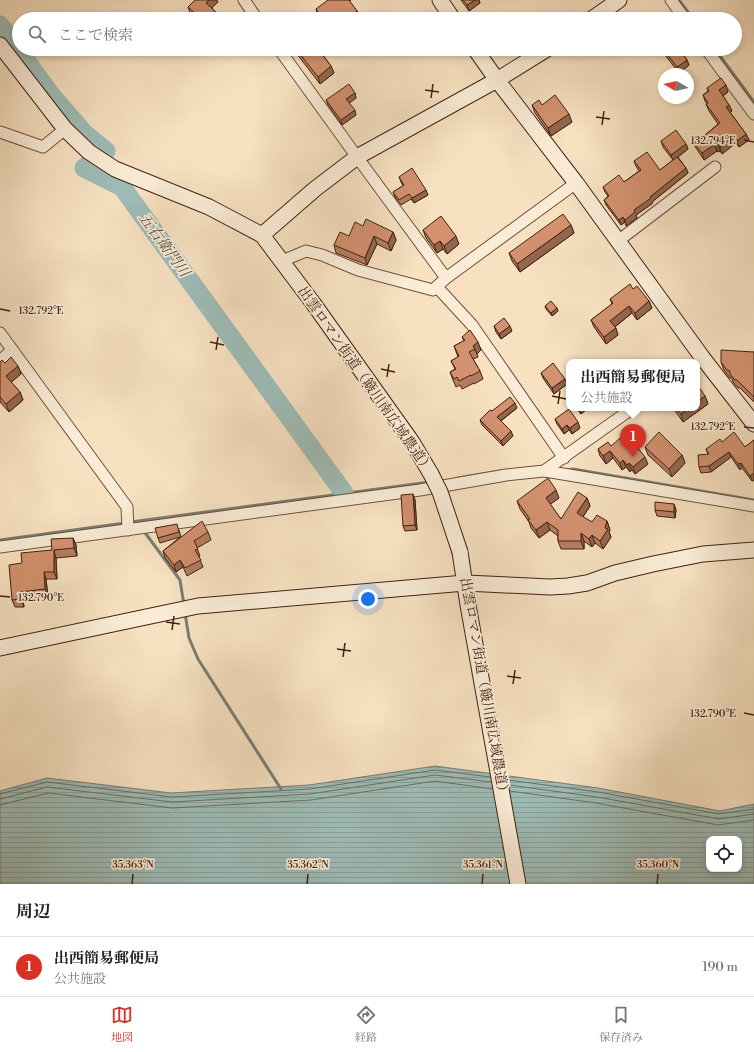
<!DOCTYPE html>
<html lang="ja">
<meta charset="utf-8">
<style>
body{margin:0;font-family:"Libre Bodoni","Noto Serif JP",serif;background:#f6f6f6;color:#222}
.controls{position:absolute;right:12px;bottom:12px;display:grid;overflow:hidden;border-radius:8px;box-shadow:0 2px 6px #0003}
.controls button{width:36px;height:36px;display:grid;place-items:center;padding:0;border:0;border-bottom:1px solid #e0e0e0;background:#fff;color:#222;font:20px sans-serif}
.compass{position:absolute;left:658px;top:68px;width:36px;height:36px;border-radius:50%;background:#fff;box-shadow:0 2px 6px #0003;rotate:279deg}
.you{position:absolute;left:368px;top:599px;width:14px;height:14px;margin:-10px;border:3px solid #fff;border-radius:50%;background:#1a73e8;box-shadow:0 0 0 6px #1a73e833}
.badge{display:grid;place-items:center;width:26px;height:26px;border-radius:50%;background:#d93025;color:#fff;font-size:13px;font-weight:700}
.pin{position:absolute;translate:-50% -33px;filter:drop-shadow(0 1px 2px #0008)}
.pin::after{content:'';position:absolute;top:21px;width:14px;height:12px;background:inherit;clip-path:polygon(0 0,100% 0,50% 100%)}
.popup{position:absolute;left:566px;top:359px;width:134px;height:52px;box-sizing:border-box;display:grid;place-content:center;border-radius:8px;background:#fff;filter:drop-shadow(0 1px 3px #0005);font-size:13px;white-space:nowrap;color:#767676}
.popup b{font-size:15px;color:#222}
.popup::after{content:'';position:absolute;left:50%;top:100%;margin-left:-8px;border:8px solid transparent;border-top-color:#fff}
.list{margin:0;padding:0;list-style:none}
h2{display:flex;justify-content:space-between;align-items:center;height:52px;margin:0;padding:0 16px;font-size:17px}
h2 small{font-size:13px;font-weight:400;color:#767676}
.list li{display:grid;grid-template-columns:26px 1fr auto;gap:12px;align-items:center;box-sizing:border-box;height:60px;padding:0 16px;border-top:1px solid #e0e0e0}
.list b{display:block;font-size:15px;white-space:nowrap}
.list p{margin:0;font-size:13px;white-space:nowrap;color:#767676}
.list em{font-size:13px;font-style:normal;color:#767676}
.icon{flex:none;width:22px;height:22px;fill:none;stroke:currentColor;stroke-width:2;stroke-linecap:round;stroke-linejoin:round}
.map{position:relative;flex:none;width:754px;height:884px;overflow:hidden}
.search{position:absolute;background:#fff;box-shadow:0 2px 6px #0003;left:12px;right:12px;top:12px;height:44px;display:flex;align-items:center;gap:10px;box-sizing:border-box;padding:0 14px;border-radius:22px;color:#767676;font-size:15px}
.sheet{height:112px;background:#fff}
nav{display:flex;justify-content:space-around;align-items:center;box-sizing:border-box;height:56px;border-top:1px solid #e0e0e0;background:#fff;font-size:11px;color:#767676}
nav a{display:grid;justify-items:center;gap:2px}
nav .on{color:#d93025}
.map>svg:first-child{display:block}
</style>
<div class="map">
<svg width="754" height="884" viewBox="0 0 754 884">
<defs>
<pattern id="water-rules" width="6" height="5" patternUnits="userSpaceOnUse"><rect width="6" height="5" fill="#9ebcb7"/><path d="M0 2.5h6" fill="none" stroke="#89a19c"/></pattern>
</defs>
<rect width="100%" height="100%" fill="#f7e1c1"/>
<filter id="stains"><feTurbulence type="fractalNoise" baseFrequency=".005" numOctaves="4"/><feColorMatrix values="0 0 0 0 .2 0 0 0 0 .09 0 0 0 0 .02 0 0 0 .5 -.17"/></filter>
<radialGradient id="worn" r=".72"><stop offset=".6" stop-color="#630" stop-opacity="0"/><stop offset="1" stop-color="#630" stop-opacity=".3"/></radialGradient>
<!-- water -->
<path fill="url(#water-rules)" stroke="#787e74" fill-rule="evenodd" d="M 435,766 L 598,788 L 720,811 L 754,804 L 754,884 L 0,884 L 0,791 L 47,778 L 171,793 L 309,785 ZM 709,839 L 739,839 L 739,869 L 709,869 Z"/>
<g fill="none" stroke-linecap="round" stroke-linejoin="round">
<!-- shore -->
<g stroke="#6f6f64" stroke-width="1">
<polyline points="508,780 598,792 719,814 754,809"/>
<polyline points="509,785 597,797 719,819 754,814"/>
<polyline points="510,791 596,803 718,825 754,820"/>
<polyline points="0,794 47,782 172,797 310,789 435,770 490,777"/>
<polyline points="0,799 47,787 172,802 310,794 435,775 491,782"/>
<polyline points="0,805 48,793 172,808 311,800 435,781 492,789"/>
</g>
<!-- stream -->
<g stroke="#787e74" stroke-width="3">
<polyline points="679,0 693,19"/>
<polyline points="715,49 754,102"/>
<polyline points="567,470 573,469 754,500"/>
<polyline points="458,478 501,471"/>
<polyline points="131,522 430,482"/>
<polyline points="143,530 180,580 184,605"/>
<polyline points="0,540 125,523"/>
<polyline points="185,613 189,638 198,659 281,789"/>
</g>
<!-- river -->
<polyline stroke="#9ebcb7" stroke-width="19" points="0,25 52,96 84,133 106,151 84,168 122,187 344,493"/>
<!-- street casing -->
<g stroke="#6e523c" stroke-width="13">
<g id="street">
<polyline points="244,0 257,19"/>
<polyline points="671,0 685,19"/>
<polyline points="279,49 357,157 446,278"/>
<polyline points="706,49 754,114"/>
<polyline points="0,132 43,147 65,129"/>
<polyline points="618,241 715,167"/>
<polyline points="282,261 306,251 322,255 358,270 433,290 446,278 576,183"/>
<polyline points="437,287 472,325 564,458"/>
<polyline points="0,333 127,507 128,530"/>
<polyline points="0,361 12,350"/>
<polyline points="545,471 754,506"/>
<polyline points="0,547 420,490 506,475 544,471 633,408"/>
</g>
</g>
<!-- secondary casing -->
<g stroke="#402210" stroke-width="17">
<g id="secondary">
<polyline points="440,0 453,19"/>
<polyline points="592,19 619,0"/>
<polyline points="0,45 65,129 89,152 115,169 209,207 262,235 313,303 412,442 431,474"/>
<polyline points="475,49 497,80 576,183 702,357 754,424"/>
<polyline points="262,235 315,189 357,157 497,80 547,49"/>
<polyline points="460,552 468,605 518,884"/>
<polyline points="0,648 198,606 465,583 550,587 568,586 587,583 615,573 653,564 703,554 754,550"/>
</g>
</g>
<!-- street -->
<use href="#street" stroke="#faecd7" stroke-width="11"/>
<!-- secondary -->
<use href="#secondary" stroke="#faecd7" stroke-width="15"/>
<!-- secondary-bridge casing -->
<g stroke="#402210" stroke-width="17" stroke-linecap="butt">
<polyline id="secondary-bridge" points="431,474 440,492 460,552"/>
</g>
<!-- secondary-bridge -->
<use href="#secondary-bridge" stroke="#faecd7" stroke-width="15"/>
</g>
<!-- wall -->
<g fill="#b57d5f" stroke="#402210">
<polygon points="351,0 349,1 357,11 360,18 359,19 320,19 318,17 316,9"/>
<polygon points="461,0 479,0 480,3 469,11"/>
<polygon points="218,2 212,8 217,13 219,19 195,19 191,15 188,7"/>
<polygon points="293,49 319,49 319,50 331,66 334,73 320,84"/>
<polygon points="663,49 682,49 683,54 687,60 689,65 679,73 665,55"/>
<polygon points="707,88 728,92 723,96 729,105 732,111 730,112 746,134 749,140 739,147 736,143 722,154 720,151 718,152 717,151 704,160 696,148 693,142 704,136 718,124 709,111 706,104 707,104 705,101 703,95 708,91"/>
<polygon points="355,93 356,98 349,103 356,115 342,125 328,105 326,100"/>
<polygon points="532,105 542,105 572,122 551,136 535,113"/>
<polygon points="661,141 686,144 688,149 678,157 686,168 688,173 652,202 653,203 636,215 637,218 626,226 625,222 621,225 606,205 604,200 608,196 605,192 603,187 624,182 639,171 636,166 634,161 660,170 673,160 663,147"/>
<polygon points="399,177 428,195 414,203 411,199 401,205 395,197 393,192 403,186 401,182"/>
<polygon points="571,225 574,233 520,272 512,261 509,253"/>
<polygon points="363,226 393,232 396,240 391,251 377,244 367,265 336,253 334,245 349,236"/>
<polygon points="423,230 459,244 447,254 443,249 437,253 426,238"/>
<polygon points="633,289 649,301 652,308 637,320 632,313 615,327 618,335 606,344 594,327 591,320 612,304 610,299"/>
<polygon points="545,306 557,308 558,311 552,316 546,309"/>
<polygon points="494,326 512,331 501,339 496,332"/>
<polygon points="462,337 481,350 477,354 478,357 473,359 480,371 483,379 474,384 474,383 462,389 460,385 456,387 453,380 450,372 455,369 451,361 458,357 454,346 464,341"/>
<polygon points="754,352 754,402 740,388 738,388 733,382 732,378 730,378 724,370 721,362"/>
<polygon points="0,362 18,366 21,374 11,382 20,392 23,400 9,412 0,402"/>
<polygon points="541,373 567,384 554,394 543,378"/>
<polygon points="705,396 708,404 683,422 673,408 697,408"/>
<polygon points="517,408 501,421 513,436 503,446 482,425 480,420 492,411"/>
<polygon points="576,408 588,408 581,414"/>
<polygon points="555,419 580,428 572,434 569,430 564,434 557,424"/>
<polygon points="754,440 754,480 752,481 742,468 740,470 731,457 711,472 701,473 699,467 708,454 706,449 722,442 745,447"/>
<polygon points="611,446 648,464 635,474 632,470 630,472 626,467 622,470 613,458 606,464 600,456 598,449"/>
<polygon points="645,447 682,455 685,463 672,477 648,455"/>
<polygon points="413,494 415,500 417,530 405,531 403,526"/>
<polygon points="559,498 550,504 561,519 587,498 590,506 583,517 592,522 607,521 610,530 609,532 611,537 603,549 595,543 592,547 584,541 584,549 561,549 558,541 558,536 550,530 539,538 531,528 529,522 520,509 517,501"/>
<polygon points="674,504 676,510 675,518 657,516 655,510"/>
<polygon points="179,530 181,537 208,532 211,540 197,548 200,556 199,557 203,567 187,576 183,567 176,572 165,558 163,551 180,537 160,543 158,538"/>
<polygon points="73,538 76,545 77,556 56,558 57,579 46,579 48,597 23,600 24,607 15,607 12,600 22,563 52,550"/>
</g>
<!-- shaded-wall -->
<g fill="#94664e" stroke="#402210">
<polygon points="209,0 217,0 218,2 209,11 206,3"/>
<polygon points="475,0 479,0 480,3 469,11 467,5"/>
<polygon points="357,11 360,18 359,19 348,19"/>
<polygon points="217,13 219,19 212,19"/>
<polygon points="687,60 689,65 679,73 677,67"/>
<polygon points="331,66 334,73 320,84 318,77"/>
<polygon points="726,85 728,92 721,97 719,90"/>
<polygon points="355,93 356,98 348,104 346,99"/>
<polygon points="729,105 732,111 729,113 726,107"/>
<polygon points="355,110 356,115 342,125 341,120"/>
<polygon points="569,114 572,122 551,136 548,128"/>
<polygon points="746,134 749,140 739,147 737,141"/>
<polygon points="733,136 736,143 722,154 720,147"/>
<polygon points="686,144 688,149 673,161 671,155"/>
<polygon points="718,144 720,151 718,152 715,146"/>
<polygon points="714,145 717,151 704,160 702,153"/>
<polygon points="686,168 688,173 652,202 653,203 636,215 637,218 626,226 625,220 634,210"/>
<polygon points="426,190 428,195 414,203 412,198"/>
<polygon points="623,217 625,222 621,225 619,220"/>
<polygon points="571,225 574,233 520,272 517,264"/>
<polygon points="393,232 396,240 391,251 388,243"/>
<polygon points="374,236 377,244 367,265 365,258"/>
<polygon points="456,236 459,244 447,254 444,246"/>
<polygon points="440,241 443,249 437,253 434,245"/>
<polygon points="649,301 652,308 637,320 635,313"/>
<polygon points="629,306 632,313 613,328 610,321"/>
<polygon points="557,308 558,311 552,316 551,313"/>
<polygon points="510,326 512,331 501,339 499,334"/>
<polygon points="616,328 618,335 606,344 604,337"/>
<polygon points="478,342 481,350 477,354 473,346"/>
<polygon points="18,366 21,374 9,384 6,376"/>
<polygon points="565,379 567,384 554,394 552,388"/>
<polygon points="20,392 23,400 9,412 6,404"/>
<polygon points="705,396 708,404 683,422 681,414 689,408 697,408 697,402"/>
<polygon points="515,403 517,408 499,422 497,417"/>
<polygon points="580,408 588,408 581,414 579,409"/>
<polygon points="578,422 580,428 572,434 570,428"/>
<polygon points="567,425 569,430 564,434 562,429"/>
<polygon points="511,431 513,436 503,446 501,441"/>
<polygon points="610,451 613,458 606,464 603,456"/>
<polygon points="729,452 731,457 711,472 709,466"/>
<polygon points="682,455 685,463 672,477 669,469"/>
<polygon points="645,457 648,464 635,474 633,467"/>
<polygon points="623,460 626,467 622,470 620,463"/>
<polygon points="629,463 632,470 630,472 627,465"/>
<polygon points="741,463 742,468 740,470 738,464"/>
<polygon points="754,473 754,480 752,481 750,476"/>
<polygon points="556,490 559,498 548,506 546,498"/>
<polygon points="413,494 415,500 417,530 415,525"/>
<polygon points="587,498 590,506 580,521 577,513"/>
<polygon points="674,504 676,510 675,518 674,512"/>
<polygon points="607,521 610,530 609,532 611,537 603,549 600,541"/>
<polygon points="547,522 550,530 539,538 536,530"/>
<polygon points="581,533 584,541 584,549 581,541"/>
<polygon points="592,535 595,543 592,547 589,539"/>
<polygon points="73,538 76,545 77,556 74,548"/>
<polygon points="54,550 56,558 57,579 54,572"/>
<polygon points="180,560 183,567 176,572 174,565"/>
<polygon points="44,572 46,579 48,597 45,589"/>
<polygon points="20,592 23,600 24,607 21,599"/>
</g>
<!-- building -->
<g fill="#d3916f" stroke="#402210">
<polygon points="195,0 209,0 206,3 217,13 212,19 201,19 188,7"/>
<polygon points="328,0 349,0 357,11 348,19 323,19 316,9"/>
<polygon points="463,0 475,0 467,5"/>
<polygon points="302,15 305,19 298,19"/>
<polygon points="296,49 318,49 331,66 318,77"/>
<polygon points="663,49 681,49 680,50 687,60 677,67"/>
<polygon points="721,78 726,85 719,90 729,105 726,107 746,134 737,141 733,136 720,147 718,144 715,146 714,145 702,153 693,142 703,135 704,136 720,123 706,104 708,103 703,95 709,91 707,88"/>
<polygon points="349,84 355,93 346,99 355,110 341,120 326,100"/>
<polygon points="555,95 569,114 548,128 532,105 539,100 542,105"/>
<polygon points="676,130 686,144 671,155 661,141"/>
<polygon points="647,152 660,170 677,157 686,168 650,197 651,198 634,210 635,212 625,220 623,217 619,220 604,200 609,196 603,187 619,175 624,182 641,170 634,161"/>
<polygon points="412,168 426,190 412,198 409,194 399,200 393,192 404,185 399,177"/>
<polygon points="563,214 571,225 517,264 509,253"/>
<polygon points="441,216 456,236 444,246 440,241 434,245 423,230"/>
<polygon points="366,219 393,232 388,243 374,236 365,258 334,245 340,232 349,236 355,222 363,226"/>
<polygon points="630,284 633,289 637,286 649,301 635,313 629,306 610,321 616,328 604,337 591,320 613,303 610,299"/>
<polygon points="551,301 557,308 551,313 545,306"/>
<polygon points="504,318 510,326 499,334 494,326"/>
<polygon points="470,330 478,342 473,346 475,349 469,352 480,371 471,376 471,375 459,381 457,377 454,379 450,372 456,369 451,361 459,356 454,346 465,340 462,337"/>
<polygon points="721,350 754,352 754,397 737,380 735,380 730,374 730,371 727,370 721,362"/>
<polygon points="11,357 18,366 6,376 20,392 6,404 0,397 0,362 2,360 5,363"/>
<polygon points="553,363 565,379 552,388 541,373"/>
<polygon points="697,384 705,396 697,402"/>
<polygon points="510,397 515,403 497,417 511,431 501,441 480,420 490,410 492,411"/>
<polygon points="676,408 689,408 681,414"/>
<polygon points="569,409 578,422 570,428 567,425 562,429 555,419"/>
<polygon points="659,432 682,455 669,469 645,447"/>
<polygon points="734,432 745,447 754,440 754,473 750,476 741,463 738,464 729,452 709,466 699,467 698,455 709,454 706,449 720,439 722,442"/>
<polygon points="626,433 645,457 633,467 629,463 627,465 623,460 620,463 610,451 603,456 598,449 608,442 611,446"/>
<polygon points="548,478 556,490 546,498 561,519 578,492 587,498 577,513 592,522 597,515 607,521 605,528 608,529 600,541 592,535 589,539 581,533 581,541 558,541 558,530 547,522 536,530 528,520 530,519 517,501"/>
<polygon points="413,494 415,525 403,526 401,495"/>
<polygon points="655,502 674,504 674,512 655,510"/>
<polygon points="202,521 208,532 194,541 198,549 195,550 201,560 185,568 180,560 174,565 163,551"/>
<polygon points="177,524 179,532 158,538 155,528"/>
<polygon points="73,538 74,548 54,550 54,572 44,572 45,589 20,592 21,599 12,600 9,565 22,563 21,553 52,550 51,539"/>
</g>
<!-- ticks -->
<path fill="none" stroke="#402210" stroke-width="1.5" d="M 425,90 L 439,92M 431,98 L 433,84M 596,117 L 610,119M 602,125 L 604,111M 744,140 L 754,142M 0,309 L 10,311M 210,342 L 224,345M 216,350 L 218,337M 381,369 L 395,372M 387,377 L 389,364M 552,396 L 566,399M 558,404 L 560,391M 744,427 L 754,428M 0,596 L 10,597M 166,622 L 180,624M 172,630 L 174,616M 337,649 L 351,651M 343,657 L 345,643M 507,676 L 521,678M 513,684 L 515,670M 744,713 L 754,715M 132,884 L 133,874M 307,884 L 308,874M 482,884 L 483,874M 657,884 L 658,874"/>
<g text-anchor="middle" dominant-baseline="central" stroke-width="3.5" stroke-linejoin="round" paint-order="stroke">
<!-- street labels -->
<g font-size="14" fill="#402210" stroke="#faecd7">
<text transform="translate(365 380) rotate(55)">出雲ロマン街道（簸川南広域農道）</text>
<text transform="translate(484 688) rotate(80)">出雲ロマン街道（簸川南広域農道）</text>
</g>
<!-- water labels -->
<g font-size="15" font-style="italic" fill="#5c5042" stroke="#faecd7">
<text transform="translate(164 245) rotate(54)">五右衛門川</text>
</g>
</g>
<g font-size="10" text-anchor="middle" fill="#402210" stroke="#faecd7" stroke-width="3.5" stroke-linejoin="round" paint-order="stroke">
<text x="713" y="144">132.794°E</text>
<text x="41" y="314">132.792°E</text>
<text x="713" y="430">132.792°E</text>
<text x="41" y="601">132.790°E</text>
<text x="713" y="717">132.790°E</text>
<text x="133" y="868">35.363°N</text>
<text x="308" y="868">35.362°N</text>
<text x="483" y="868">35.361°N</text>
<text x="658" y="868">35.360°N</text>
</g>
<rect width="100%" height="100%" filter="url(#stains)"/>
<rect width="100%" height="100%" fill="url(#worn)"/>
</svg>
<div class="controls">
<button><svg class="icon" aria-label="locate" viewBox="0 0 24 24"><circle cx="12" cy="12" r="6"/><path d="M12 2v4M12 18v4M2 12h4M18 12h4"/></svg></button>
</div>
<svg class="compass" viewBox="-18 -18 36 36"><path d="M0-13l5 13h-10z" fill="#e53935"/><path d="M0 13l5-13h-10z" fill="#767676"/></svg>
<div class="you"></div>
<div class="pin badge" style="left:633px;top:457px">1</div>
<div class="popup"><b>出西簡易郵便局</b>公共施設</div>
<div class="search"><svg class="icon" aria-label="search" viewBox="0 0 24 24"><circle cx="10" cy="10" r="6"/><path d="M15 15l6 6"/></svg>ここで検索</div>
</div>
<section class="sheet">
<h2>周辺<small></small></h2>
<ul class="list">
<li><span class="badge">1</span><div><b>出西簡易郵便局</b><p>公共施設</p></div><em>190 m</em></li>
</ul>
</section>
<nav>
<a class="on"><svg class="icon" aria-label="map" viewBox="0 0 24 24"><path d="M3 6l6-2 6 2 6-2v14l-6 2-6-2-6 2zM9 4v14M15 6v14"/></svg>地図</a>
<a><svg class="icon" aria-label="directions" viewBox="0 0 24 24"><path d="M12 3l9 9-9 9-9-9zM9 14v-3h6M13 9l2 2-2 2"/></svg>経路</a>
<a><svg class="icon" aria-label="saved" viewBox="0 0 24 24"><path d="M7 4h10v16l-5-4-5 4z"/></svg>保存済み</a>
</nav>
